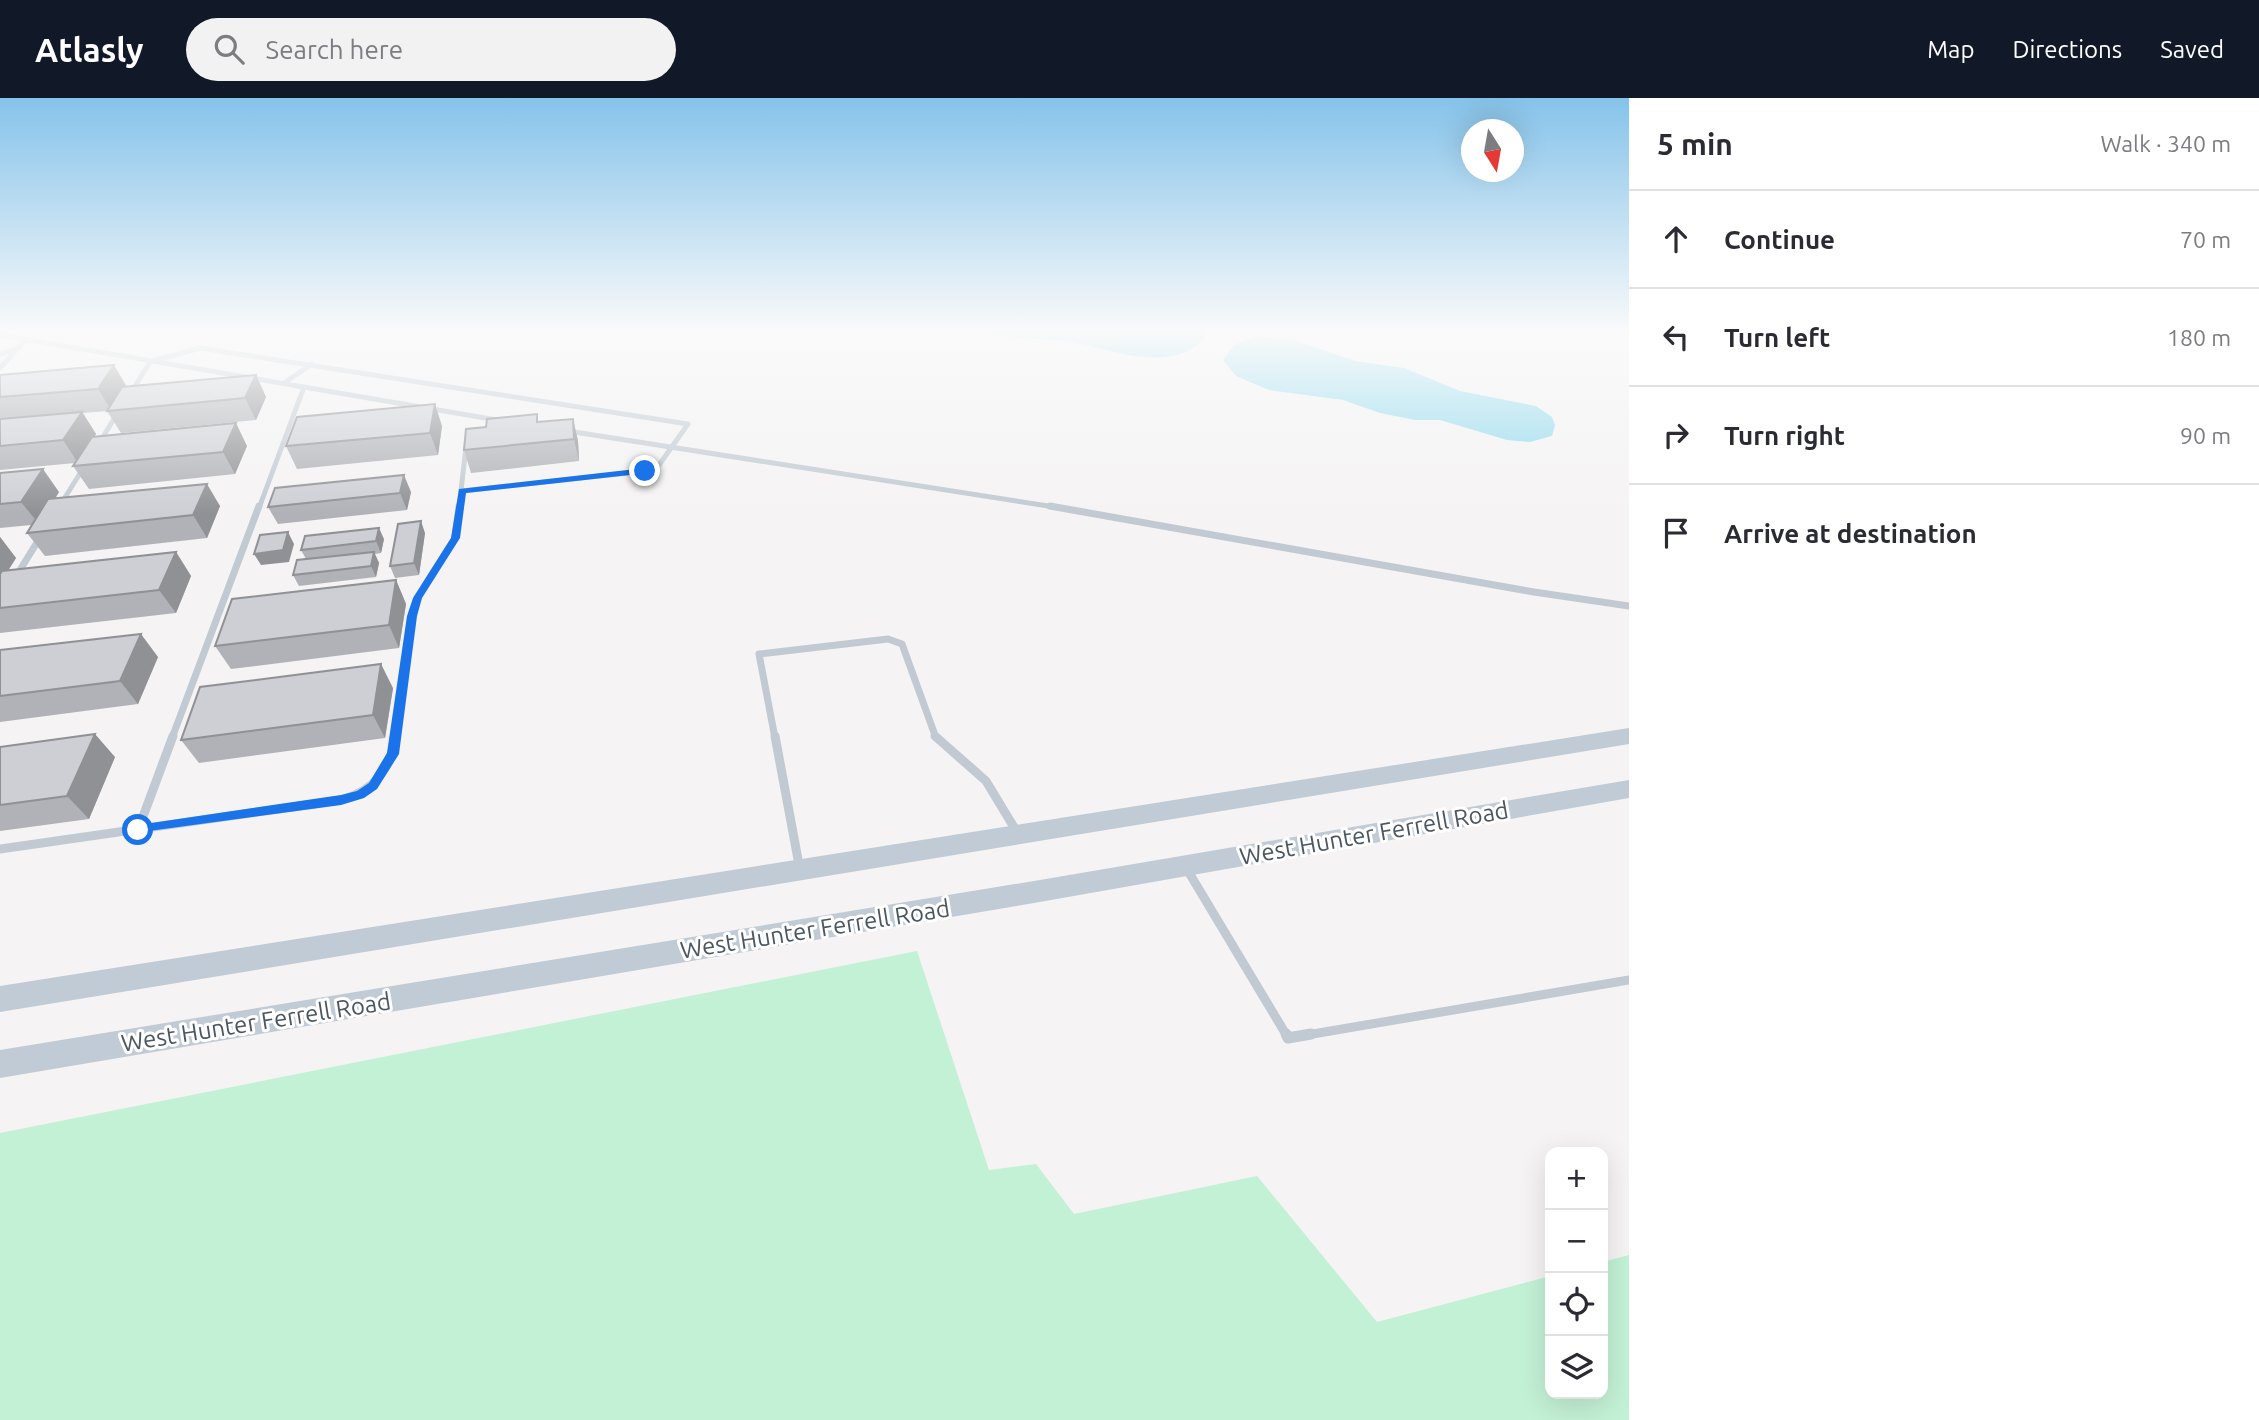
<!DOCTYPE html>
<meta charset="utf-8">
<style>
body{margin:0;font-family:Ubuntu,sans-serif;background:#f2f2f3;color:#2b2b33}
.controls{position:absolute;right:21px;bottom:21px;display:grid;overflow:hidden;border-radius:14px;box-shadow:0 7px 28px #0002}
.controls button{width:63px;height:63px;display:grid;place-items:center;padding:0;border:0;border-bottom:2px solid #e1e1e2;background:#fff;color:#2b2b33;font:35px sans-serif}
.compass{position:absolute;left:1461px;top:21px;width:63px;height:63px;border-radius:50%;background:#fff;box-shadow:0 7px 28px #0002;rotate:169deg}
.stop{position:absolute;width:21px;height:21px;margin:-16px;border:5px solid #1a73e8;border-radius:50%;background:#fff}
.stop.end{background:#1a73e8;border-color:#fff;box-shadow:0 2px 7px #0008}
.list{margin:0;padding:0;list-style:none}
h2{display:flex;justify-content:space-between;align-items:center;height:91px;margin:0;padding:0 28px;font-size:30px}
h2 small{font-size:23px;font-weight:400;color:#7c7c81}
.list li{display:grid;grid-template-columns:46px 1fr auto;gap:21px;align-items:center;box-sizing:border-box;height:98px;padding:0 28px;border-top:2px solid #e1e1e2}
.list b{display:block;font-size:26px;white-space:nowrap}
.list em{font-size:23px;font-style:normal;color:#7c7c81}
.icon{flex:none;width:38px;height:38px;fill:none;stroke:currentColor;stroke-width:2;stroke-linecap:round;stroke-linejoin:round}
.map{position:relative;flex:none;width:1629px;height:1322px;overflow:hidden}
header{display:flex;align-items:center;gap:42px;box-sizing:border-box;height:98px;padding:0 35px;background:#111827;color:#fff}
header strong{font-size:33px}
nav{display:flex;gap:38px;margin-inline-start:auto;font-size:24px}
.search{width:490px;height:63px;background:#f2f2f3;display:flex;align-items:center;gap:18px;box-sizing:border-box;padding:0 24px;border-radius:38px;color:#7c7c81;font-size:26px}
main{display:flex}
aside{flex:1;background:#fff}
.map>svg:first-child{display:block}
</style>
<header>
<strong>Atlasly</strong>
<div class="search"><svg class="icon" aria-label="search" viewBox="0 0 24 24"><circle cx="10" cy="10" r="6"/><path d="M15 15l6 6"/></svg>Search here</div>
<nav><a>Map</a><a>Directions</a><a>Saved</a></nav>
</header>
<main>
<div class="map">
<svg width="1629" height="1322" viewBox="0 0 1629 1322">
<rect width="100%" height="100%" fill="#f5f3f3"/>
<!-- green -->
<polygon fill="#c3f1d5" points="917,853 989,1072 1036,1066 1074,1116 1257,1078 1377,1224 1550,1178 1550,1296 1603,1296 1603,1164 1629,1157 1629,1322 0,1322 0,1035"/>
<!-- water -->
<g fill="#90daee">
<path d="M 968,231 L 1199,231 L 1205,240 C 1196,249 1185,256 1172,258 C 1139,264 1107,251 1076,245 C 1040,238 1003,244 968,231 Z"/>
<polygon points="1253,239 1289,240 1355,263 1404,270 1460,293 1536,308 1552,319 1555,327 1552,338 1530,344 1507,342 1440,322 1415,322 1380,315 1343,302 1269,292 1236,278 1223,262 1234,247"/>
</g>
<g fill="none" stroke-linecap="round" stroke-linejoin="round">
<!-- service-far3 -->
<g stroke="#c1cad2" stroke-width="5">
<polyline points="0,237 497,322"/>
<polyline points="0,256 16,251"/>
<polyline points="0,270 26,241"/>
<polyline points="284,285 312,266"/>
<polyline points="130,296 150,264 200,250 688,326 659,367 645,373 462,393"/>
<polyline points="568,333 1061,410"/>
<polyline points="98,347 117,316"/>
<polyline points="59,409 84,369"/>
<polyline points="259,410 304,289"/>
<polyline points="459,410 466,349"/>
</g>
<!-- service-far2 -->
<g stroke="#c1cad2" stroke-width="7">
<polyline points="1050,408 1534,494 1629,508"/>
<polyline points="15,480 41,438"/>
<polyline points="172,640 259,408"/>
<polyline points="395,640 412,518 417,500 455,440 459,408"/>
<polyline points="775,640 759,556 888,541 902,546 936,640"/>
</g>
<!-- service-far1 -->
<g stroke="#c1cad2" stroke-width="9">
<polyline points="775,638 800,772"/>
<polyline points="935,638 986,683 1018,736"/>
<polyline points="138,732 173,638"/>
<path d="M 0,751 L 341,702 C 374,693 391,672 395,638"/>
<polyline points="1185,768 1287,938"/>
<polyline points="1301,938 1629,882"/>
</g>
<!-- service -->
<polyline stroke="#c1cad2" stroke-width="11" points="1286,936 1288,940 1311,936"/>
<!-- secondary -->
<g fill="#c1cbd6" fill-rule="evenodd">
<polygon points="1629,630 1629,646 0,914 0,888"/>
<polygon points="1629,682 1629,700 1034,805 0,980 0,952 1034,783"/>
</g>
</g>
<!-- wall -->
<g fill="#b0b2b7">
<polygon points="43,231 81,231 73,236"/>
<polygon points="0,277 127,288 256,277 266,299 256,322 121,335 107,313 83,315 96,336 94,338 247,348 235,376 89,391 73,368 75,365 0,372"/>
<polygon points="573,321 578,343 579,363 471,375 464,352 539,324"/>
<polygon points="442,328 438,357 297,371 286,348"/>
<polygon points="0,375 59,394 55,401 220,408 207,440 45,458 27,435 31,427 0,430"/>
<polygon points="411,394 407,412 278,426 268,409"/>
<polygon points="425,435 419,477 395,480 390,468"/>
<polygon points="0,439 16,460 8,473 176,454 191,478 176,515 0,535"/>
<polygon points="384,441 381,455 375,456 379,465 376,479 299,488 293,477 306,461 301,452"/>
<polygon points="396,482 406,506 399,550 231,571 215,548"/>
<polygon points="0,552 158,559 138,606 0,624"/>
<polygon points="393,590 385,640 199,665 181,642"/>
<polygon points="0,649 115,659 89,721 0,733"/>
</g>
<!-- shaded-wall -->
<g fill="#909195">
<polygon points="70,231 81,231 73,236"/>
<polygon points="114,267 127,289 112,313 98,291"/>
<polygon points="256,277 266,299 256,322 245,300"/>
<polygon points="435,306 442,328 438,357 430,335"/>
<polygon points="82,314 96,336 78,365 63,342"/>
<polygon points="573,321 578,343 579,363 574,341"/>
<polygon points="236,325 247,348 235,376 223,354"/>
<polygon points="43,371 59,394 39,426 21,404"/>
<polygon points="404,377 411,394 407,412 400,395"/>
<polygon points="207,386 220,408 207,440 193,417"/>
<polygon points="421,423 425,435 419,477 414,465"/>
<polygon points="379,430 384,441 381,455 376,443"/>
<polygon points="288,434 294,446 289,464 261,467 254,456"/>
<polygon points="0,439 16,460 0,485"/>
<polygon points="176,454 191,478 176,515 159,492"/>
<polygon points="374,454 379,465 376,479 371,468"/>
<polygon points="396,482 406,506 399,550 389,527"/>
<polygon points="141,536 158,559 138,606 120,583"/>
<polygon points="381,566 393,590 385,640 373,617"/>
<polygon points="95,636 115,659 89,721 67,698"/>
</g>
<!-- building -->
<g fill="#cdcfd5" stroke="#909195" stroke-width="2">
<polygon points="114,267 98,291 0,299 0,277"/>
<polygon points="256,277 245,300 107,313 122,289"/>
<polygon points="435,306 430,335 286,348 297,319"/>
<polygon points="82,314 63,342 0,348 0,321"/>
<polygon points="537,316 537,324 573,321 574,341 464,352 466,331 486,329 487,321"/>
<polygon points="236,325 223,354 73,368 92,339"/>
<polygon points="43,371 21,404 0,406 0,375"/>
<polygon points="404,377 400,395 268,409 275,390"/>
<polygon points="207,386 193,417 27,435 48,401"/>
<polygon points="421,423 414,465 390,468 398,426"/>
<polygon points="379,430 376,443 301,452 305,438"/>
<polygon points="288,434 283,452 254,456 260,437"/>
<polygon points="176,454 159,492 0,510 0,476 2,473"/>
<polygon points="374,454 371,468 293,477 297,462"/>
<polygon points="396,482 389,527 215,548 232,501"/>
<polygon points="141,536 120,583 0,598 0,552"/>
<polygon points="381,566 373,617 181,642 200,589"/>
<polygon points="95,636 67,698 0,707 0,649"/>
</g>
<!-- sky -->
<linearGradient id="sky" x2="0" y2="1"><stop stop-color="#85c3ea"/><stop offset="0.56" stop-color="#fafafa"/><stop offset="1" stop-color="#fafafa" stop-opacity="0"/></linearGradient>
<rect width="1629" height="416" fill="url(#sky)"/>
<!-- route -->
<polygon fill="#1a73e8" points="645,370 648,375 466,395 460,440 422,500 417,518 399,656 377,691 364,700 341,707 134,735 134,728 138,727 341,697 357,693 369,685 387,655 407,518 413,500 451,440 459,391"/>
<g text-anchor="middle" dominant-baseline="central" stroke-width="6" stroke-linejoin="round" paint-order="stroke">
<!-- street labels -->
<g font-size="24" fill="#4a5661" stroke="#fff">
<text transform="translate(1374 735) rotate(-10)">West Hunter Ferrell Road</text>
<text transform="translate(815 831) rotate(-9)">West Hunter Ferrell Road</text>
<text transform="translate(256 924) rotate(-9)">West Hunter Ferrell Road</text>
</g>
</g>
</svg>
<div class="controls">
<button>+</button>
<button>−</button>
<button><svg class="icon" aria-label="locate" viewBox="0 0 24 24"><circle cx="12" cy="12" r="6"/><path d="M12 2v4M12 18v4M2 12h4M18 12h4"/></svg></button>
<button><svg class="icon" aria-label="layers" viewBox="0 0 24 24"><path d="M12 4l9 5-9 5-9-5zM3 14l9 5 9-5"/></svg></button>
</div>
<svg class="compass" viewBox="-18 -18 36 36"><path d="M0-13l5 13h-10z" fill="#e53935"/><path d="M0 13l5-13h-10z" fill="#7c7c81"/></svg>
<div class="stop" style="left:138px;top:732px"></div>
<div class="stop end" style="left:645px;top:373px"></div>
</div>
<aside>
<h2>5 min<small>Walk · 340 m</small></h2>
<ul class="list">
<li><svg class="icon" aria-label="ahead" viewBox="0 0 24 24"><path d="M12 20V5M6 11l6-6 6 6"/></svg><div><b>Continue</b></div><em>70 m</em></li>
<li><svg class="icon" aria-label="left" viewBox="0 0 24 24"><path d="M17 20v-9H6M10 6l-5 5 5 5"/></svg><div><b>Turn left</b></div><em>180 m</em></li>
<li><svg class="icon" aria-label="right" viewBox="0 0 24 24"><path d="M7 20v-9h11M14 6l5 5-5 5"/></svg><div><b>Turn right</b></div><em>90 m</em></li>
<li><svg class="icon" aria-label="arrive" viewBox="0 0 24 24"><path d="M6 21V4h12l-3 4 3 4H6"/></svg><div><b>Arrive at destination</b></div></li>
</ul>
</aside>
</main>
